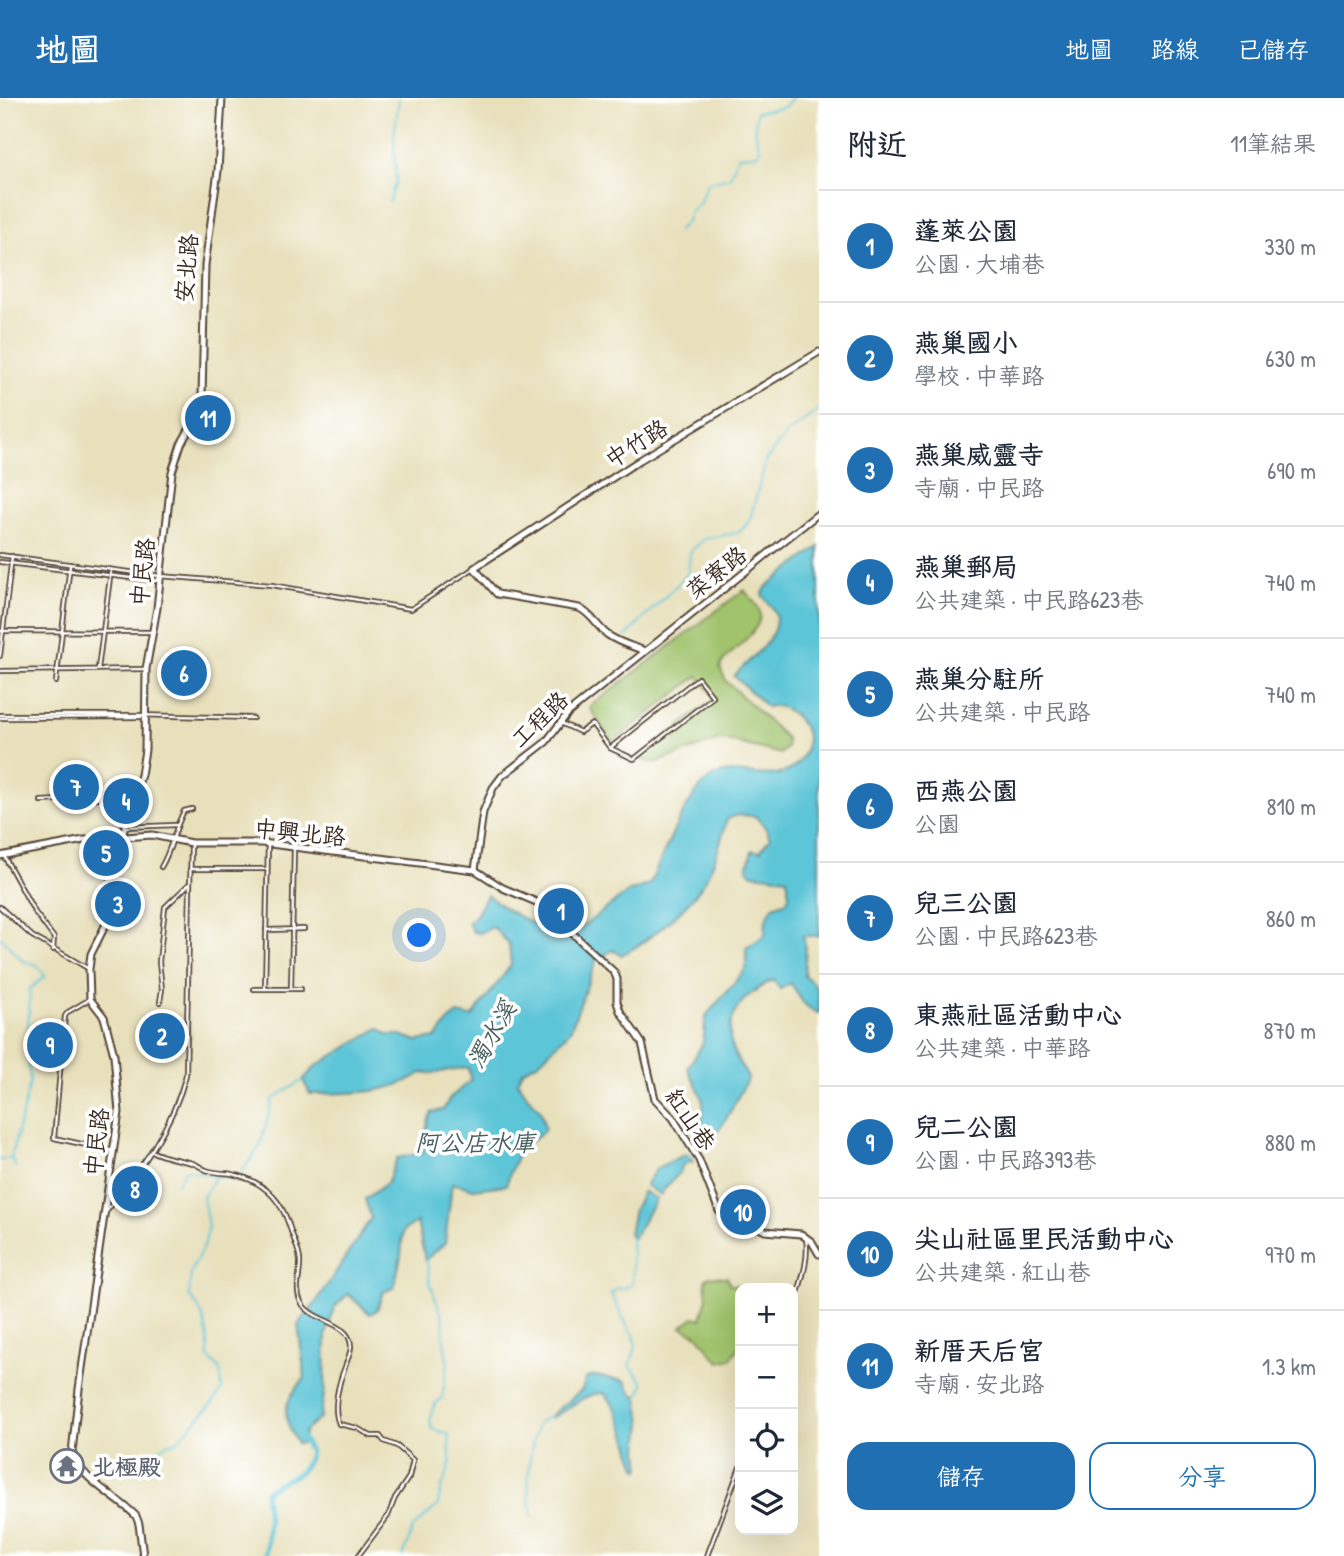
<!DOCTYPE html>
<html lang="zh-TW">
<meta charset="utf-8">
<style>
body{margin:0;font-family:"Patrick Hand","LXGW WenKai TC",sans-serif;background:#f6f6f7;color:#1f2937}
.controls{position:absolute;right:21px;bottom:21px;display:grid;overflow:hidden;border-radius:14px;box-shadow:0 7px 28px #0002}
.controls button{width:63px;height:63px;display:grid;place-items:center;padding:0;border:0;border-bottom:2px solid #e0e1e3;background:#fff;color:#1f2937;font:35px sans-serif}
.you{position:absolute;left:420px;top:838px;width:24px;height:24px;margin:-18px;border:5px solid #fff;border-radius:50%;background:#1a73e8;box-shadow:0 0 0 10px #1a73e833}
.badge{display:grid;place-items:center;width:46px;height:46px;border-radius:50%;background:#1f6fb2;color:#fff;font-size:23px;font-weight:700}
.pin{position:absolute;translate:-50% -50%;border:4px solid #fff;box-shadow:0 2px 7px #0006}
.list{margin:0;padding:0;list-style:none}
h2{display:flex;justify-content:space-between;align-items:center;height:91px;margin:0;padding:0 28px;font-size:30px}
h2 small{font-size:23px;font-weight:400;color:#747a83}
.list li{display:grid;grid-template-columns:46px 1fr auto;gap:21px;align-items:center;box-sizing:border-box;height:112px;padding:0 28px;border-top:2px solid #e0e1e3}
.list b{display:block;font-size:26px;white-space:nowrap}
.list p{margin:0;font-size:23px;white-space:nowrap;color:#747a83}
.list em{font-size:23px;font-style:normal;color:#747a83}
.actions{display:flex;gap:14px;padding:21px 28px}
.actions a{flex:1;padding:16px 0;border:2px solid #1f6fb2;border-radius:21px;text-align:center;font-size:24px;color:#1f6fb2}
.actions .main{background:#1f6fb2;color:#fff}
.icon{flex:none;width:38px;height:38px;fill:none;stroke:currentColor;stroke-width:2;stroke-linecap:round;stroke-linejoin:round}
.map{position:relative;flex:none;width:819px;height:1458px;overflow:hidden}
header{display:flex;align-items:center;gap:42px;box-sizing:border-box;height:98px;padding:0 35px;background:#1f6fb2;color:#fff}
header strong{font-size:33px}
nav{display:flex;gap:38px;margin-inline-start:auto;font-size:24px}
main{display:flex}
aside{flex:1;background:#fff}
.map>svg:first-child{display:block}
</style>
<header>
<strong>地圖</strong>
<nav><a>地圖</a><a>路線</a><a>已儲存</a></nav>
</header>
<main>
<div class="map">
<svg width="819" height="1458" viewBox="0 0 819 1458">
<rect width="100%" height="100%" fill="#fff"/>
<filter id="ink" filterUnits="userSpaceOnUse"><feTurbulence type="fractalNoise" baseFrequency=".0143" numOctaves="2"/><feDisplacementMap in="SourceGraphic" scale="14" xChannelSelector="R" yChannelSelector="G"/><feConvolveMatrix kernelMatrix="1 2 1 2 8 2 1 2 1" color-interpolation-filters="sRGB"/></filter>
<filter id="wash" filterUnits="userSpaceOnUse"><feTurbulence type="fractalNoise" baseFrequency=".00686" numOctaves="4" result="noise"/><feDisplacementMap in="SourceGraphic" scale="28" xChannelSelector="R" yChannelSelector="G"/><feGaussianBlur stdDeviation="1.57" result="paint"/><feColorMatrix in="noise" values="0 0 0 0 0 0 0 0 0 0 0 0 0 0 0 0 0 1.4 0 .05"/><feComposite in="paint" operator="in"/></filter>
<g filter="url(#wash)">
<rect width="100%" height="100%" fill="#e8e0bb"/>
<!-- green -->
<g fill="#a0c36c" stroke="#6e7645" stroke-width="2">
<path d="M 744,492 C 749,498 759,507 760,515 C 763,530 733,553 723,563 L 720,570 L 726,583 L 786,640 L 787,649 L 781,656 L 730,643 L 719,642 L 658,664 L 647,664 L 639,660 L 715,600 L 698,578 L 613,644 L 589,609 Z"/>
<polygon points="709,1178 727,1179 730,1187 739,1187 743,1190 740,1190 740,1248 731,1261 720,1264 712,1256 698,1237 681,1229 694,1219 701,1221 707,1199 705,1183"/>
</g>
<!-- water -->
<g fill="#5bc5d7" stroke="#4b787a" stroke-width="2">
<path d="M 819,449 L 819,838 L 803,838 L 806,851 L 804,878 C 819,886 819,896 819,915 C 805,912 798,897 791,885 L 780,891 L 773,882 C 747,895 725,913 731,945 C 733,957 743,970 748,980 C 738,997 721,1039 705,1044 C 697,1027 705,1022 703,1006 C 702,993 692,982 688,970 L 703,945 L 706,918 L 746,871 L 746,850 L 765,837 L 766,821 L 773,808 L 787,803 L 789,797 L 787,780 L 753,776 L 747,771 L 752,752 L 760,753 L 770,740 L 765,729 L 755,718 L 738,717 L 727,721 C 721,742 715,765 704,784 C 690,808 647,845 621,857 L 613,852 L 596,863 L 570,933 L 539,964 L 522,973 L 518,984 L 528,999 L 541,1013 L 545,1031 C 540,1039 535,1040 528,1045 C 516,1054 511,1074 506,1087 L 474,1091 L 452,1085 L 445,1145 L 425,1162 L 417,1124 L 403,1133 L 401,1158 L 394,1190 L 383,1194 L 377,1212 L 370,1216 L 348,1196 L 335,1209 L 326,1237 L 325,1291 L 320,1320 L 304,1334 L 304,1345 L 297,1346 C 281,1315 282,1306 305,1280 L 298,1227 L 317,1203 L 371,1120 L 365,1101 L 387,1085 L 397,1060 L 422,1055 C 427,1040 424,1027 432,1014 L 443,1012 L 450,1000 L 471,982 L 468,970 C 452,969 437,978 422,975 C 390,997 348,995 310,996 L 303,982 L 316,968 L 379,930 L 388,937 L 401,937 L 417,943 L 436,940 L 449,923 L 458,916 L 472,919 L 511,867 L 509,846 L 493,829 L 480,835 L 473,834 L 468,825 L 477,816 L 487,797 C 510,816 540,830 568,840 L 628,794 L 650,786 C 664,756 684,699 711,680 C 734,663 776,691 798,665 C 803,659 808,649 807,641 C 807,624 782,602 767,609 L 734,578 C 748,562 782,539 775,515 C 773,509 766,502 762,497 L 767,488 Z"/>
<path d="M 686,1056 L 693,1063 L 683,1066 C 680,1080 667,1083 661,1097 L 645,1087 L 657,1070 Z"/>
<polygon points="643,1093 656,1101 633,1140 629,1136 634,1111"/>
<path d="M 596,1278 L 625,1283 L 633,1297 L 637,1297 L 638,1300 L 642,1324 L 639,1352 L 641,1371 L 638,1371 C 627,1346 624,1315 604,1295 C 583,1295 570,1311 551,1320 L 551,1317 L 582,1292 L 586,1280 Z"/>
</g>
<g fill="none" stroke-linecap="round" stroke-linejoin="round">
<!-- stream -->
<g stroke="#5bc5d7" stroke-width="2">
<polyline points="389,104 396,83 394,40 399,0"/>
<polyline points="677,133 687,123 690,113 699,106 707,85 730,79 738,58 757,56 760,52 755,33 756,14 784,9 792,0"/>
<polyline points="625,539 688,476 690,454 704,441 740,434 750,422 766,362 787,335 819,312"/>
<polyline points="0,839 23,863 37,867 45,878 30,891 27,949 30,985 11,1060 0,1062"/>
<polyline points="11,1060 16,1069"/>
<polyline points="687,1060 706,1042"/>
<polyline points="177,1086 185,1072 216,1078"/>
<polyline points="631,1139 633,1186 625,1190 616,1191 611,1196 629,1232 634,1236 636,1248 630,1268 644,1285 638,1299"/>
<path d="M 139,1367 L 145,1356 L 157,1353 L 167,1346 L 176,1344 L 213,1305 L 222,1291 L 220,1271 L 208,1259 C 209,1238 206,1214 189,1198 L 191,1174 L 205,1145 L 208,1129 L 203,1099 L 216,1078 L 237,1081 L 260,1048 L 273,1001 L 303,982"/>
<path d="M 533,1419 C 524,1393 529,1350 539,1324 L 551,1318"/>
<path d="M 403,1458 L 413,1430 L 438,1407 C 439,1391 447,1380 450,1366 C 452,1355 446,1348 450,1337 L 432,1331 C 428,1319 432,1307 442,1300 L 448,1266 L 443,1238 L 444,1223 L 430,1185 L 426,1158"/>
</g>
<!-- river -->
<path stroke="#5bc5d7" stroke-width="5" d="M 266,1458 L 268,1423 L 265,1394 C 285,1377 304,1383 310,1354 L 302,1339"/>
</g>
</g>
<g filter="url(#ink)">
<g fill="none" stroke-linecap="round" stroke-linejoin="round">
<!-- street casing -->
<g stroke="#554536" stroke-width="6">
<g id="street">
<polyline points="0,457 160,478 272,487 411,511 474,470"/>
<polyline points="0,464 156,483 158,481"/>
<polyline points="0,533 153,534"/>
<polyline points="0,558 12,458"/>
<polyline points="98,571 111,472"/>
<polyline points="0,573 146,571"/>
<polyline points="56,584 70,467"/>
<polyline points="0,617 136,617 253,620"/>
<polyline points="0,620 141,619"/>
<polyline points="561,625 580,634 592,626 610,650 634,661 713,599 698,580 610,650"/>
<polyline points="41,703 132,698"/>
<polyline points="124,729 176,727"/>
<polyline points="4,758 34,813 54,840 53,852"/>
<path d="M 161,769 C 172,751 174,731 184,713 L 192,711"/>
<polyline points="190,771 267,771"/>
<polyline points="0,809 32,838 89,871"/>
<polyline points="266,832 304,831"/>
<polyline points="254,891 301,891"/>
<polyline points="265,891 268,746"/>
<polyline points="291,891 294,751"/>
<polyline points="90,901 68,914 65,918 54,1040 114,1053"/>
<polyline points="160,904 162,891 159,864 165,809 189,786"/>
<path d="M 151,1053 C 164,1060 178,1061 192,1065 C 197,1066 201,1070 206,1072 C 214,1075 224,1075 232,1076 C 261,1082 280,1099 289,1127 C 292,1138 299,1151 300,1162 C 301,1176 294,1191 301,1204 C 311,1224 350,1223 351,1248 C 351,1255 347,1262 345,1269 C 339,1284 332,1310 339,1326 L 357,1330 L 371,1338 L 380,1338 L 384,1343 L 397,1348 L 413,1362 L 409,1379 L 395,1400 L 388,1418 L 358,1458"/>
<path d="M 106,1114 C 140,1071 172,1031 186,977 L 191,745"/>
<path d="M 793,1212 C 799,1189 810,1164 806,1140"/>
<polyline points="707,1458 740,1369"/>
</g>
</g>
<!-- secondary casing -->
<g stroke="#554536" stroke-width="9">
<g id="secondary">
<path d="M 645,553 C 632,548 619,545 608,537 C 597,529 592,516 579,510 L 497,496 L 474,470 L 640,362 L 819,254"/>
<polyline points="0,758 84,742 152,737 191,745 262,745 475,772 503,790 541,806 614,874 617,881 617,904 620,913 642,945 655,1001 673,1020 699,1062 719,1113 729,1121 748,1124 765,1133 801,1136 812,1144 819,1156"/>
<polyline points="475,772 483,714 493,690 502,678 546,644 568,615 819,415"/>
<path d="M 143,1458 L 139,1426 L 136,1418 C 117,1398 80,1382 72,1354 L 79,1291 L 119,1014 L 114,957 L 104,919 L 90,901 L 89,871 L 91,856 L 107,824 L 113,766 L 141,677 L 145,652 L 146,571 L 157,510 L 172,374 L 181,346 L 198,316 L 202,299 L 205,167 L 218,73 L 222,0"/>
</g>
</g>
<!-- street -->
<use href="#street" stroke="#fff" stroke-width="2.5"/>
<!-- secondary -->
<use href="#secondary" stroke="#fff" stroke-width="5"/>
</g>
</g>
<!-- icons -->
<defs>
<g id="temple-ring" transform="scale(1.75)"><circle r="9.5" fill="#fff" stroke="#6b7280" stroke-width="1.5"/><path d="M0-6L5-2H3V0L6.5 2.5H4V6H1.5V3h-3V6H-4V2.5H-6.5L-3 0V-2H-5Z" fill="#6b7280"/></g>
</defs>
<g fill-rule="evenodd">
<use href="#temple-ring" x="67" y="1368"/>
</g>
<g text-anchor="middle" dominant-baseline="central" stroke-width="7" stroke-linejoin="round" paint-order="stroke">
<!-- street labels -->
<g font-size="23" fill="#3b2a1e" stroke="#fff">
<text transform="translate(186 170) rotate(-85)">安北路</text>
<text transform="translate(636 345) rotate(-32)">中竹路</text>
<text transform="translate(142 474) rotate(-84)">中民路</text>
<text transform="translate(716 474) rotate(-38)">菜寮路</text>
<text transform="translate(539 621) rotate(-44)">工程路</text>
<text transform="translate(300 734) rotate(6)">中興北路</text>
<text transform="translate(691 1021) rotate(56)">紅山巷</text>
<text transform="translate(96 1044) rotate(-83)">中民路</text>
</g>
<!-- worship labels -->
<g font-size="23" font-weight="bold" fill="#5b616d" stroke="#fff" text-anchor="start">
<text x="92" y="1368">北極殿</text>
</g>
<!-- water labels -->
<g font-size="24" font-style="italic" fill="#46605f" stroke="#fff">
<text transform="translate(491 936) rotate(-60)">濁水溪</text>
<text x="475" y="1044">阿公店水庫</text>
</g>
</g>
</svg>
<div class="controls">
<button>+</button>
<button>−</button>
<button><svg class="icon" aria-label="locate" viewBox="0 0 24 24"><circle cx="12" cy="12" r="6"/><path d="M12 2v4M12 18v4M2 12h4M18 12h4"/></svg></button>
<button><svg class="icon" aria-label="layers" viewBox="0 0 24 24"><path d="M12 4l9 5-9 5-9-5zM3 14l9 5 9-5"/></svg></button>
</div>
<div class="you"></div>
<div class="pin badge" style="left:561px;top:813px">1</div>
<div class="pin badge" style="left:162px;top:938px">2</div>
<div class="pin badge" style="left:118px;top:806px">3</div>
<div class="pin badge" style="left:126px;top:703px">4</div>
<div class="pin badge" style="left:106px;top:755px">5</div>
<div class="pin badge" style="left:184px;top:575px">6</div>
<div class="pin badge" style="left:76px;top:689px">7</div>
<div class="pin badge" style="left:135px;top:1091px">8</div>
<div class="pin badge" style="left:50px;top:947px">9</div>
<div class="pin badge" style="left:743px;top:1114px">10</div>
<div class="pin badge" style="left:208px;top:320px">11</div>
</div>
<aside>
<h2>附近<small>11筆結果</small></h2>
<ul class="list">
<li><span class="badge">1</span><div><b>蓬萊公園</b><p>公園 · 大埔巷</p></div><em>330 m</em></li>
<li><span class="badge">2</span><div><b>燕巢國小</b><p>學校 · 中華路</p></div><em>630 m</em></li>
<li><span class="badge">3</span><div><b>燕巢威靈寺</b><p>寺廟 · 中民路</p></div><em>690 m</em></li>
<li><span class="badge">4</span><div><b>燕巢郵局</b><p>公共建築 · 中民路623巷</p></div><em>740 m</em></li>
<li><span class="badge">5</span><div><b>燕巢分駐所</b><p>公共建築 · 中民路</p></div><em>740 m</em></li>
<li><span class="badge">6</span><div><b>西燕公園</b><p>公園</p></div><em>810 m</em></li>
<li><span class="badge">7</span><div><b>兒三公園</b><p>公園 · 中民路623巷</p></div><em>860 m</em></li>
<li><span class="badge">8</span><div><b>東燕社區活動中心</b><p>公共建築 · 中華路</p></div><em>870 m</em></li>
<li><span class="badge">9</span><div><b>兒二公園</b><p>公園 · 中民路393巷</p></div><em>880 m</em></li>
<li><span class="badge">10</span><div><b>尖山社區里民活動中心</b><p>公共建築 · 紅山巷</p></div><em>970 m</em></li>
<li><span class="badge">11</span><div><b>新厝天后宮</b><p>寺廟 · 安北路</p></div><em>1.3 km</em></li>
</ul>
<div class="actions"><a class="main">儲存</a><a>分享</a></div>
</aside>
</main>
